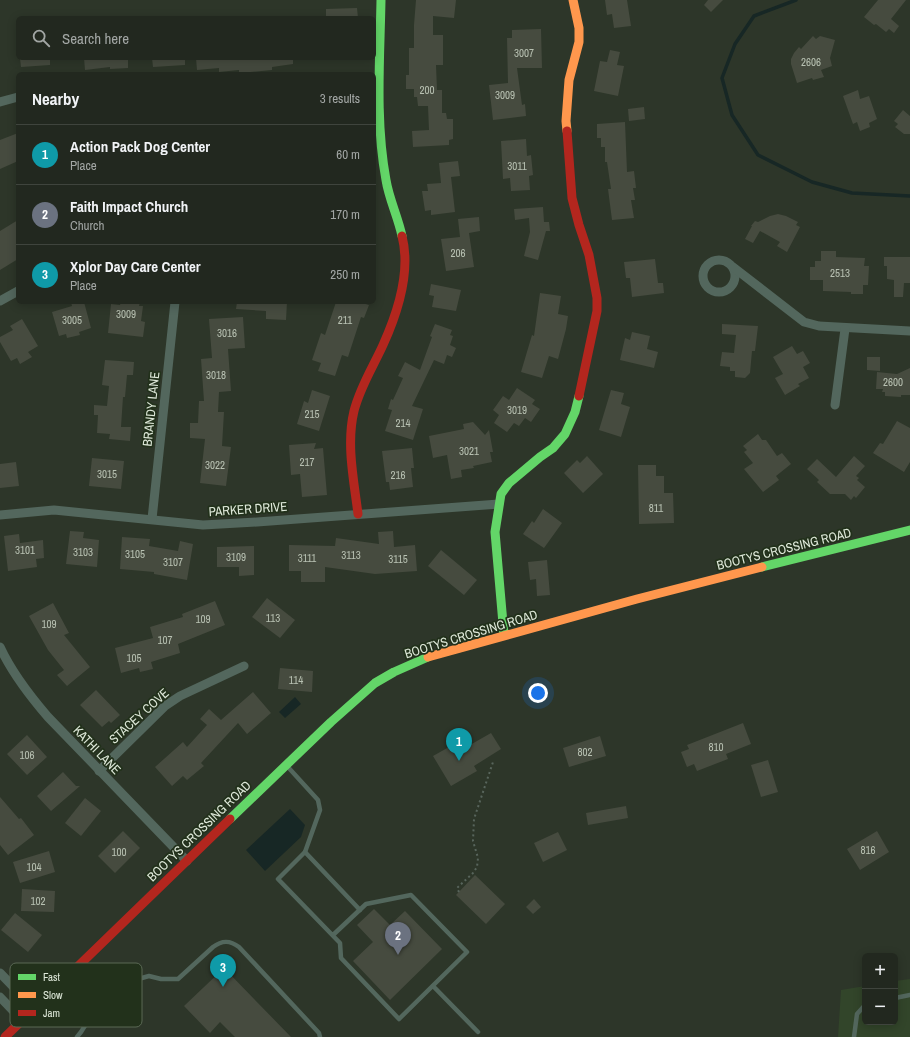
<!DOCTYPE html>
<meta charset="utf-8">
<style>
body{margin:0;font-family:"Archivo Narrow",sans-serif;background:#2e342c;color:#f1f3f6}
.controls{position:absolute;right:12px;bottom:12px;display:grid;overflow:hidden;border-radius:6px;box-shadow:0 2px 10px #0003}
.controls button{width:36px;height:36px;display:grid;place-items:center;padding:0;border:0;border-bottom:1px solid #3f443d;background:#22281f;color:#f1f3f6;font:20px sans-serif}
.you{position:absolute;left:538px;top:693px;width:14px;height:14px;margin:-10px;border:3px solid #fff;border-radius:50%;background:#1a73e8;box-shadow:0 0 0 6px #1a73e833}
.badge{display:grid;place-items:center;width:26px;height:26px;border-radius:50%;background:#a0aa9b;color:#fff;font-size:13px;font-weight:700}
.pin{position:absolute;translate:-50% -33px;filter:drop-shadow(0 1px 2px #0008)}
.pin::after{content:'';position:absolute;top:21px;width:14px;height:12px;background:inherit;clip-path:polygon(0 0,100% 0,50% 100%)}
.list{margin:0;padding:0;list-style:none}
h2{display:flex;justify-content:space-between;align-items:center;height:52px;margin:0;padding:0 16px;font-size:17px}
h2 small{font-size:13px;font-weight:400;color:#a2a6a4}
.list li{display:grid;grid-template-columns:26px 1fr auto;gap:12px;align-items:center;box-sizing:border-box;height:60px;padding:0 16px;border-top:1px solid #3f443d}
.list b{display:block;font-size:15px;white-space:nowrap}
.list p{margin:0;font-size:13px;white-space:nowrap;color:#a2a6a4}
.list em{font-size:13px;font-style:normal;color:#a2a6a4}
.icon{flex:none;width:22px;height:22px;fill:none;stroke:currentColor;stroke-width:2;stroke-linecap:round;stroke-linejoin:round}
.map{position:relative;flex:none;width:910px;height:1037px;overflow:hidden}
.search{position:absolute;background:#22281f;box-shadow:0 2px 10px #0003;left:16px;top:16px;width:360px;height:44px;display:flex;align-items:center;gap:10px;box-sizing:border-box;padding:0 14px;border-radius:6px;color:#a2a6a4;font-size:15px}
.panel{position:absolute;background:#22281f;box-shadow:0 2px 10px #0003;left:16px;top:72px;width:360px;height:232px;border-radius:6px}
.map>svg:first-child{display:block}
</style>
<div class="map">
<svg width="910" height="1037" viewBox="0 0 910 1037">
<rect width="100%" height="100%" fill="#2d3629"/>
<!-- built -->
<polygon fill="#32452a" points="910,979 910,1037 838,1037 841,990 865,986 865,1022 895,1022 895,981"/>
<!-- water -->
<g fill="#172725">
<polygon points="295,697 301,704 285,718 279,712"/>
<polygon points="290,809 305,825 301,837 265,871 246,850"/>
</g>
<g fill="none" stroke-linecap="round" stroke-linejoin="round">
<!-- stream -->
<polyline stroke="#172725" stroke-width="3.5" points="796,0 754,16 735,44 722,78 732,115 758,155 812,182 852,193 910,196"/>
</g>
<!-- building -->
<g fill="#464b3f">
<polygon points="416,0 456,0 454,18 433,16 433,35 443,35 443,65 436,65 437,90 442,90 442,113 446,113 447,119 453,119 453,139 449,140 449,145 413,147 412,131 429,130 428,106 418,106 417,97 414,97 414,89 406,89 406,75 409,75 409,48 414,48 414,25"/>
<polygon points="605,0 627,0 631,26 614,28 612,14 607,15"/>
<polygon points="708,0 723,0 711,12 704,5"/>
<polygon points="878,0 906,0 891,19 899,26 894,33 889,29 886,32 876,24 874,25 864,17"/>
<polygon points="357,8 358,18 326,18 326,9"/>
<polygon points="541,29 542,68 517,68 522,105 525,104 526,116 493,120 489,85 508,83 507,38 512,38 512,30"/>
<polygon points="813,36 816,39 820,36 835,40 830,58 832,66 821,70 824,77 813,80 812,78 797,83 791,64 791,59 794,53 799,47 801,49"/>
<polygon points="610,50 620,52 617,65 624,66 618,96 594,91 600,61 607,62"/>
<polygon points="20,58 50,58 50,65 21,67"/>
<polygon points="84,58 128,58 128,68 110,69 110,67 85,70"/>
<polygon points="152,58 185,58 185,65 153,67"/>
<polygon points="196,58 293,58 293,64 272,67 272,70 239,73 239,70 219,72 219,68 197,70"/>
<polygon points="858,90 860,99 869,96 877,119 869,123 870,127 860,131 857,122 853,124 843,96"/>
<polygon points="644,107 645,119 629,121 628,109"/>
<polygon points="903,110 910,116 910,134 904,134 895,127 898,124 894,121"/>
<polygon points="625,122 627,172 634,171 636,188 633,188 635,200 631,200 634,218 612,220 608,189 611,189 607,162 605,162 605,147 601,147 601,138 597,138 597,124"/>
<polygon points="18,133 18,161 0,169 0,140"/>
<polygon points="526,139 527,156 531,155 533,175 529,176 530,190 511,191 510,178 503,179 501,141"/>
<polygon points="458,161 460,176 451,177 455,212 431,215 431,210 425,211 422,191 428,191 427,184 441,183 439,163"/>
<polygon points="543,207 544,222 549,222 550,231 546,231 538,260 524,256 530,232 529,218 515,220 514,209"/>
<polygon points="778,214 786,216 798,222 796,225 800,227 787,252 777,246 780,242 760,231 753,243 745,239 752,226 751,226 755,221 758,222 770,216"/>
<polygon points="479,217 480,231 469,233 474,267 446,271 441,239 460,237 458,219"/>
<polygon points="18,220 18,259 0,270 0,231"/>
<polygon points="821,251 836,251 836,257 865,258 864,266 869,266 868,285 863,285 863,294 851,294 851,292 823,291 823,280 810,280 810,267 815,267 815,261 821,261"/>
<polygon points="884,257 910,257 910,283 904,283 903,297 894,297 894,280 887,279 887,266 884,266"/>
<polygon points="655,259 658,283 663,283 664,293 632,297 630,278 626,278 624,262"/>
<polygon points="431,284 461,290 456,311 432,307 434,296 429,295"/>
<polygon points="540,293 561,296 558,314 568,316 566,329 558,359 549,356 542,378 521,372 532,335 534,336"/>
<polygon points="71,302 84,302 91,328 79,332 80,335 67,338 66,334 59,336 52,312 72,306"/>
<polygon points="121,302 140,302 139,306 143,306 141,321 145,322 143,337 108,333 111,304 120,305"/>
<polygon points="237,302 287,302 286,320 266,319 266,311 236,309"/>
<polygon points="336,302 359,302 369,305 364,318 361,317 348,357 342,355 335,376 318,371 321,363 312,360 321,333 325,335"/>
<polygon points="243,317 245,348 228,349 231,391 219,392 218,412 224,412 222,446 231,447 226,486 200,483 205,439 190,438 190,423 198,423 199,401 204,401 201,359 212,358 209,319"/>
<polygon points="22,319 38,346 28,352 32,357 20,364 17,358 11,361 0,342 0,337 13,330 10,326"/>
<polygon points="435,324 452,330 450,335 453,336 450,345 456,348 452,357 447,355 444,364 434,360 412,406 423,409 413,440 385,431 392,410 388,409 391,399 393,400 403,378 398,376 405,362 420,370 432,337 430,336"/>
<polygon points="722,324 758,326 755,351 752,351 750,373 745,378 735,377 735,371 730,371 730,367 720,366 722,352 734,353 736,335 722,334"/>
<polygon points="632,332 650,336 647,349 658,352 654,368 620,360 625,338 630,340"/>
<polygon points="792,346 797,354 803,351 810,363 803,367 809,378 798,384 800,386 785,395 775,378 783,374 773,357"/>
<polygon points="867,357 880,357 880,371 867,370"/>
<polygon points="105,360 134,362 133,375 127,375 125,397 123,397 121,427 131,427 130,441 109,439 110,434 97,433 98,415 94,415 94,405 107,406 109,386 102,385"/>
<polygon points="910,368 910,395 901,395 901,397 885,396 885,392 882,392 883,389 876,389 877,372 897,374"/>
<polygon points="517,388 535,400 532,404 540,409 531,422 525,418 519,426 514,423 507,432 494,423 499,415 493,410 503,396 509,400"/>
<polygon points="312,390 330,396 319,431 297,424 304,401 308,403"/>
<polygon points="611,390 624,393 621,404 630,407 621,437 599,430"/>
<polygon points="897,421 910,428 910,462 904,472 873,453 880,443 883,444"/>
<polygon points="473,422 485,435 489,430 493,452 490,452 492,462 473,466 474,468 461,470 462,477 451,479 447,455 433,458 429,436 464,429 463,424"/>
<polygon points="758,434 762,440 766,440 777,456 782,453 791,464 776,476 779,480 763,492 744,469 753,463 744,452 747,450 743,446"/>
<polygon points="316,443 314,449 323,448 327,495 302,497 300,474 291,475 289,445"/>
<polygon points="412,448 414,468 411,468 413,487 390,490 389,482 386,482 382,451"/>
<polygon points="587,456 603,474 583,493 564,473 577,460 580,463"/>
<polygon points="854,456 865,466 856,476 859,478 857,480 865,487 856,498 854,496 851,500 845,494 830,494 817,482 819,480 807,469 817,459 836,477"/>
<polygon points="92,458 124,461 121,489 89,486"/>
<polygon points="16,462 19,486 0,488 0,464"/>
<polygon points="638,465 656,465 656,476 664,476 664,493 673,493 674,523 639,524"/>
<polygon points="543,509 562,523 544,548 523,534 532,521 534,523"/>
<polygon points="70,531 84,532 83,538 99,540 97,567 66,564"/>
<polygon points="393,531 394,547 415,545 417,571 375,574 325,567 325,582 301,582 301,571 289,571 289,545 335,546 336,538 379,544 378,532"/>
<polygon points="19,534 20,543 43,540 44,558 36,559 37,567 8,571 4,536"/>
<polygon points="122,537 150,539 149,546 178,551 180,541 193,544 187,580 154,574 154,572 120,569"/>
<polygon points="254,546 254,575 239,576 239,567 217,567 217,547"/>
<polygon points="441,550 477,580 464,595 428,566"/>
<polygon points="547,560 550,595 537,596 536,579 530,580 528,562"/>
<polygon points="267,598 295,620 280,638 252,617"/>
<polygon points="215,601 225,625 178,644 180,653 151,662 153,669 140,672 139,668 121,673 115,648 153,638 150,627 183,617 182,614"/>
<polygon points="53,603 69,633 64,635 90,667 67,686 57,675 64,670 48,650 29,616"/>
<polygon points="280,668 313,671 312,692 278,689"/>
<polygon points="96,690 120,715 111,723 109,721 102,727 80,705"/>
<polygon points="253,692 271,713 247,734 238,723 201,763 204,766 187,780 183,776 172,786 155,767 183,742 187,747 207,725 200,719 209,709 221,720"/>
<polygon points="743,723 751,744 726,754 728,759 697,771 694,764 687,767 681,752 689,749 687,745"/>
<polygon points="491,733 501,749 474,766 477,771 451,786 433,756 465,738 470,745"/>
<polygon points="27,735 47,757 27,775 7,754"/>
<polygon points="600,736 606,756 569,767 563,748"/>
<polygon points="768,760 778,792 761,797 751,765"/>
<polygon points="63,772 76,786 80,786 51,811 37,796"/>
<polygon points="0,797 19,819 21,818 34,835 8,855 0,845"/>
<polygon points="85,798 101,811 81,836 65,823"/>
<polygon points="626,806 628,818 588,825 586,813"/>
<polygon points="123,831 140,848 115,873 98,856"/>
<polygon points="877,831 889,852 860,870 847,849"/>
<polygon points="558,832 567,850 543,862 534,843"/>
<polygon points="49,851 55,872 20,883 13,862"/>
<polygon points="475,875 505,904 486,924 456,895"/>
<polygon points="22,889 55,891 54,912 21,911"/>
<polygon points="534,899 541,907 533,914 526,907"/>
<polygon points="374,909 390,925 405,911 442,949 390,1000 353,961 373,942 357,925"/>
<polygon points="15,913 42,935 28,952 1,930"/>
<polygon points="224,968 291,1037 235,1037 220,1022 210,1033 184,1006"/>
</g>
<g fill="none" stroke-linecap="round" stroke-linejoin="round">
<!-- path -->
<polyline stroke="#58655c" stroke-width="2" stroke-dasharray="2 3" stroke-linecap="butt" points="459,892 457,888 473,873 477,867 478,858 473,841 474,819 493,762"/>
<!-- lane -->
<g stroke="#53675d" stroke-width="4.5">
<polyline points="287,766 318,800 320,810 305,852 278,879 340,943 341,958 399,1019 467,952 411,895 366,904 333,935"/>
<polyline points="305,852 360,910"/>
<polyline points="433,986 478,1032"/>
<polyline points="895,998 910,995"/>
<path d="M 77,1037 L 81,1032 L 102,999 L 110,992 L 124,983 L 149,976 L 161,979 L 178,979 L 213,947 C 222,940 230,940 239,947 L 319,1033 L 320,1037"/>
<polyline points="854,1037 857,1014 865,1005"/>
</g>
<!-- street -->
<g stroke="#53675d" stroke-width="9">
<polyline points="0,102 18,97"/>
<circle cx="719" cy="276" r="16"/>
<polyline points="733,267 804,322 819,326 910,331"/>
<polyline points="0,301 18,291"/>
<polyline points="835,405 845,329"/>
<polyline points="0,515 54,510 203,525 257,522 499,504"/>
<polyline points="152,519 175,302"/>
<path d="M 0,647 C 12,673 29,695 48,717 L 187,861"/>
<polyline points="99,771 165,706 180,696 244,666"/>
<polyline points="0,973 34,1008"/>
<polyline points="0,997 22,1020"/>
</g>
<!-- fast -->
<g stroke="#63d668" stroke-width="9">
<path d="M 381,0 C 380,59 375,121 386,180 C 389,199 398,217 402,236"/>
<polyline points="762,567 910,530"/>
<polyline points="504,635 495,532 501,494 509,483 540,457 553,448 565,434 575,412 579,396"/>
<polyline points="230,819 331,722 375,683 394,672 428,657"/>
</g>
<!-- slow -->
<g stroke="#ff974d" stroke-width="9">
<polyline points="567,131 566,121 569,80 579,42 579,28 573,0"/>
<polyline points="428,657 637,599 762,567"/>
</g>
<!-- jam -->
<g stroke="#b3261e" stroke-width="9">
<polyline points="567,131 572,198 579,225 589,255 597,298 597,311 579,396"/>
<path d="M 358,514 C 354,481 346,444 354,411 C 360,387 373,367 383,345 C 398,312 411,271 402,236"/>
<polyline points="5,1037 230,819"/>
</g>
</g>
<g text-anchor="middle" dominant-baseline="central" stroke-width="3.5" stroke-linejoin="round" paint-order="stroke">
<!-- number labels -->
<g font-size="11" fill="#b8c1b2">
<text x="524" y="53">3007</text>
<text x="811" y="62">2606</text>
<text x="427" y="90">200</text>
<text x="505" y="95">3009</text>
<text x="517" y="166">3011</text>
<text x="458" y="253">206</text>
<text x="840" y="273">2513</text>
<text x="126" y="314">3009</text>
<text x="72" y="320">3005</text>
<text x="345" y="320">211</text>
<text x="227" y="333">3016</text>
<text x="216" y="375">3018</text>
<text x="893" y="382">2600</text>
<text x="517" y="410">3019</text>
<text x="312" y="414">215</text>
<text x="403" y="423">214</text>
<text x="469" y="451">3021</text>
<text x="307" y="462">217</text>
<text x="215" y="465">3022</text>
<text x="107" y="474">3015</text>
<text x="398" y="475">216</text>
<text x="656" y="508">811</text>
<text x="25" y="550">3101</text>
<text x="83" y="552">3103</text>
<text x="135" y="554">3105</text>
<text x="351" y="555">3113</text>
<text x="236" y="557">3109</text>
<text x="307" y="558">3111</text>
<text x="398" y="559">3115</text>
<text x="173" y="562">3107</text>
<text x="273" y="618">113</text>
<text x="203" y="619">109</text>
<text x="49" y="624">109</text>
<text x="165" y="640">107</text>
<text x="134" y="658">105</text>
<text x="296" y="680">114</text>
<text x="716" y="747">810</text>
<text x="585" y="752">802</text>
<text x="27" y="755">106</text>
<text x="868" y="850">816</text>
<text x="119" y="852">100</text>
<text x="34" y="867">104</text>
<text x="38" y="901">102</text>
</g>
<!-- street labels -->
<g font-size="13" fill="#dee8d9" stroke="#22311b">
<text transform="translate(151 409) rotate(-84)">BRANDY LANE</text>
<text transform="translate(248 509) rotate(-4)">PARKER DRIVE</text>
<text transform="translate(784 549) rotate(-14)">BOOTYS CROSSING ROAD</text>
<text transform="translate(471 634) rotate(-17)">BOOTYS CROSSING ROAD</text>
<text transform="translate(139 716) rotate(-42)">STACEY COVE</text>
<text transform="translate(97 750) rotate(46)">KATHI LANE</text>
<text transform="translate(199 831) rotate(-44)">BOOTYS CROSSING ROAD</text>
</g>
</g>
<!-- legend -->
<rect x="10" y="963" width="132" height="64" rx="6" fill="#22311b" stroke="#5a6854" stroke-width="1"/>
<rect x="18" y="974" width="18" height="6" fill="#63d668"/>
<rect x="18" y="992" width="18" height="6" fill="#ff974d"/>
<rect x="18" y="1010" width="18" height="6" fill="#b3261e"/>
<g font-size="11" fill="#dee8d9">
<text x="43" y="981">Fast</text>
<text x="43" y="999">Slow</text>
<text x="43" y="1017">Jam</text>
</g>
</svg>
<div class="controls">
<button>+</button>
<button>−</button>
</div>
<div class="you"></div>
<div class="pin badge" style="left:459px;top:761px;background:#0f9aa8">1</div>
<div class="pin badge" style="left:398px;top:955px;background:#6b7280">2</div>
<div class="pin badge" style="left:223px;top:987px;background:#0f9aa8">3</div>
<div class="search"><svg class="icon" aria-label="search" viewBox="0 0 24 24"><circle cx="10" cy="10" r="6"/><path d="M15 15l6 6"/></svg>Search here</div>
<section class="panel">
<h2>Nearby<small>3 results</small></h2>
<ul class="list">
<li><span class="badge" style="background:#0f9aa8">1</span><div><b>Action Pack Dog Center</b><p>Place</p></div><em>60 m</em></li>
<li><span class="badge" style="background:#6b7280">2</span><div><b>Faith Impact Church</b><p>Church</p></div><em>170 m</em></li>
<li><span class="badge" style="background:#0f9aa8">3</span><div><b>Xplor Day Care Center</b><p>Place</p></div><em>250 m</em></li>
</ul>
</section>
</div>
